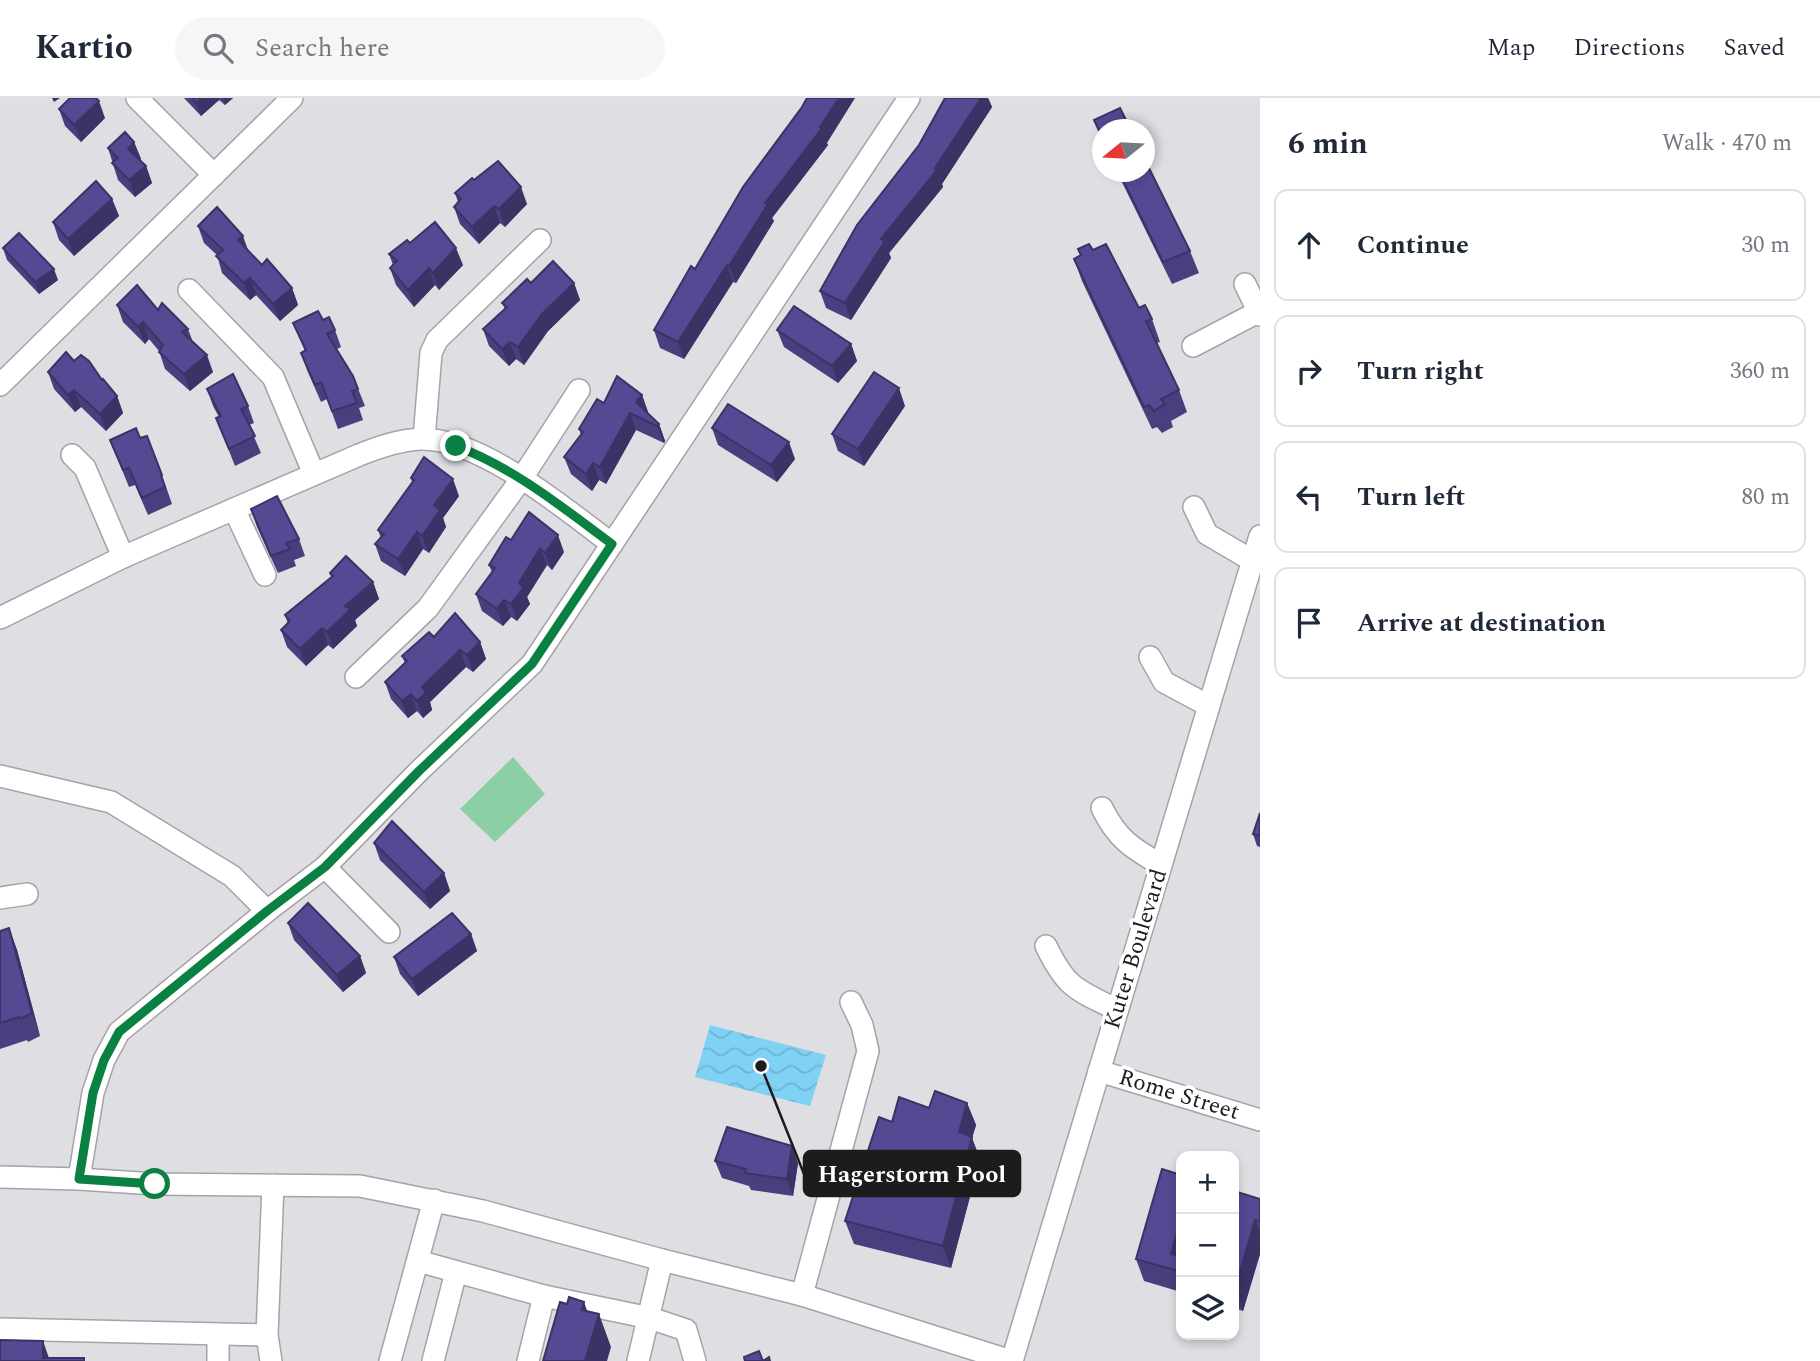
<!DOCTYPE html>
<meta charset="utf-8">
<style>
body{margin:0;font-family:Spectral,serif;background:#f6f6f7;color:#1f2937}
.controls{position:absolute;right:21px;bottom:21px;display:grid;overflow:hidden;border-radius:14px;box-shadow:0 4px 10px #0003}
.controls button{width:63px;height:63px;display:grid;place-items:center;padding:0;border:0;border-bottom:2px solid #e0e1e3;background:#fff;color:#1f2937;font:35px sans-serif}
.compass{position:absolute;left:1092px;top:21px;width:63px;height:63px;border-radius:50%;background:#fff;box-shadow:0 4px 10px #0003;rotate:252deg}
.stop{position:absolute;width:21px;height:21px;margin:-16px;border:5px solid #0b8043;border-radius:50%;background:#fff}
.stop.end{background:#0b8043;border-color:#fff;box-shadow:0 2px 7px #0008}
.list{margin:0;padding:0;list-style:none}
h2{display:flex;justify-content:space-between;align-items:center;height:91px;margin:0;padding:0 28px;font-size:30px}
h2 small{font-size:23px;font-weight:400;color:#747a83}
.list li{display:grid;grid-template-columns:46px 1fr auto;gap:21px;align-items:center;box-sizing:border-box;height:112px;margin:0 14px 14px;padding:0 14px;border:2px solid #e0e1e3;border-radius:14px}
.list b{display:block;font-size:26px;white-space:nowrap}
.list em{font-size:23px;font-style:normal;color:#747a83}
.icon{flex:none;width:38px;height:38px;fill:none;stroke:currentColor;stroke-width:2;stroke-linecap:round;stroke-linejoin:round}
.map{position:relative;flex:none;width:1260px;height:1263px;overflow:hidden}
header{display:flex;align-items:center;gap:42px;box-sizing:border-box;height:98px;padding:0 35px;background:#fff;border-bottom:2px solid #e0e1e3}
header strong{font-size:33px}
nav{display:flex;gap:38px;margin-inline-start:auto;font-size:24px}
.search{width:490px;height:63px;background:#f6f6f7;display:flex;align-items:center;gap:18px;box-sizing:border-box;padding:0 24px;border-radius:38px;color:#747a83;font-size:26px}
main{display:flex}
aside{flex:1;background:#fff}
.map>svg:first-child{display:block}
</style>
<header>
<strong>Kartio</strong>
<div class="search"><svg class="icon" aria-label="search" viewBox="0 0 24 24"><circle cx="10" cy="10" r="6"/><path d="M15 15l6 6"/></svg>Search here</div>
<nav><a>Map</a><a>Directions</a><a>Saved</a></nav>
</header>
<main>
<div class="map">
<svg width="1260" height="1263" viewBox="0 0 1260 1263">
<defs>
<pattern id="water-waves" width="16" height="10" patternUnits="userSpaceOnUse" patternTransform="scale(1.75)"><rect width="16" height="10" fill="#80d2f4"/><path d="M0 5q4-4 8 0t8 0" fill="none" stroke="#6eb4d1"/></pattern>
</defs>
<rect width="100%" height="100%" fill="#dedee3"/>
<!-- grass -->
<polygon fill="#8dcfa5" points="513,659 545,696 495,744 460,711"/>
<!-- water -->
<polygon fill="url(#water-waves)" points="710,927 826,957 810,1008 695,979"/>
<g fill="none" stroke-linecap="round" stroke-linejoin="round">
<!-- minor casing -->
<g stroke="#a4a4a8" stroke-width="24">
<g id="minor">
<polyline points="137,0 214,77"/>
<polyline points="1245,186 1260,217"/>
<polyline points="189,192 273,279 314,376"/>
<polyline points="1193,248 1258,214"/>
<polyline points="0,287 292,0"/>
<polyline points="424,341 431,255 437,242 540,142"/>
<polyline points="72,357 85,370 123,459"/>
<polyline points="1194,409 1207,436 1253,463"/>
<polyline points="234,411 265,477"/>
<path d="M 0,520 L 123,459 L 359,357 C 379,349 399,342 421,341 C 481,340 565,411 612,446"/>
<polyline points="1150,559 1164,584 1209,608"/>
<polyline points="356,579 428,510 522,380 579,292"/>
<polyline points="0,678 111,704 232,778 267,813"/>
<path d="M 1102,710 C 1117,741 1132,750 1161,767"/>
<polyline points="325,769 389,834"/>
<polyline points="0,800 27,796"/>
<path d="M 1046,848 C 1067,891 1076,891 1117,912"/>
<polyline points="1099,973 1260,1022"/>
<polyline points="0,1079 79,1081 155,1086 360,1088 483,1113 662,1162 802,1197 1011,1263"/>
<polyline points="79,1081 93,995 104,962 119,934 267,813 325,769 419,673 532,566 909,0"/>
<polyline points="418,1163 544,1198 650,1220 686,1232 695,1263"/>
<polyline points="802,1197 868,953 862,927 851,904"/>
<polyline points="0,1231 267,1237"/>
<polyline points="218,1263 218,1236"/>
<polyline points="271,1263 267,1237 273,1087"/>
<polyline points="390,1263 434,1102"/>
<polyline points="433,1263 456,1174"/>
<polyline points="528,1263 544,1198"/>
<polyline points="638,1263 662,1162"/>
<polyline points="1012,1263 1260,438"/>
</g>
</g>
<!-- minor -->
<use href="#minor" stroke="#fff" stroke-width="21"/>
</g>
<!-- wall -->
<g fill="#483f7e">
<polygon points="184,0 233,0 225,7 219,2 201,18"/>
<polygon points="945,0 988,0 992,9 942,86 943,89 889,155 891,160 851,222 826,210 820,193 919,47"/>
<polygon points="802,9 828,47 772,120 774,123 736,185 733,184 684,261 660,250 654,232"/>
<polygon points="59,11 105,20 81,44 65,28"/>
<polygon points="134,44 141,61 140,62 146,68 152,85 135,99 118,82 108,50"/>
<polygon points="1117,74 1144,74 1190,153 1199,175 1172,186"/>
<polygon points="474,82 527,106 505,129 500,125 479,146 460,126 454,109 458,104 455,95"/>
<polygon points="112,101 119,118 74,158 59,142 53,124"/>
<polygon points="198,128 248,153 262,167 292,190 298,207 280,223 256,197 250,202 222,175 217,157 204,145"/>
<polygon points="410,145 463,167 439,192 435,187 414,209 396,187 390,170 393,167 389,156"/>
<polygon points="3,150 58,182 39,196 7,162"/>
<polygon points="1078,151 1139,210 1152,221 1160,244 1156,245 1179,292 1187,314 1171,323 1173,329 1162,335 1157,329 1152,331 1082,183 1074,161 1080,157"/>
<polygon points="531,185 574,185 580,202 548,233 524,267 516,261 509,268 489,248 483,231 505,211 502,205"/>
<polygon points="117,207 158,212 188,231 193,244 213,274 190,293 165,271 159,253 149,241 145,246 123,224"/>
<polygon points="323,222 335,232 341,249 337,251 353,278 365,308 359,310 363,322 338,331 327,301 321,304 307,272 301,255 305,253 293,225"/>
<polygon points="777,232 851,246 857,263 838,285 784,249"/>
<polygon points="74,263 102,282 117,298 123,315 106,333 81,309 75,314 54,291 48,274"/>
<polygon points="207,291 248,308 254,325 249,327 261,355 235,368 216,320 219,319 213,308"/>
<polygon points="642,297 648,314 648,315 659,326 665,343 664,345 636,332 606,386 599,382 592,393 571,376 564,359 581,337 579,331 604,305"/>
<polygon points="905,308 864,368 838,353 832,336"/>
<polygon points="712,330 795,361 777,384 718,347"/>
<polygon points="140,340 162,377 172,406 148,417 135,387 129,389 110,342"/>
<polygon points="411,380 459,398 443,420 446,429 429,455 423,451 405,478 381,463 375,446 381,440 378,432 412,384"/>
<polygon points="251,411 299,441 305,458 294,462 296,468 278,475 257,429"/>
<polygon points="511,442 564,454 552,472 547,467 527,499 530,506 517,523 511,519 503,528 482,513 476,496 492,474 489,467"/>
<polygon points="330,475 373,484 379,501 355,522 357,528 333,551 328,547 306,568 287,549 281,532 288,526 285,517 331,479"/>
<polygon points="434,539 480,544 486,561 473,574 466,569 430,604 432,612 423,620 417,613 408,620 391,601 385,584 405,565 402,558"/>
<polygon points="1260,715 1260,749 1257,748 1253,736"/>
<polygon points="374,745 444,775 450,793 430,811 380,762"/>
<polygon points="288,825 360,858 366,875 343,894 294,842"/>
<polygon points="9,830 17,852 40,938 28,944 27,942 0,951 0,833"/>
<polygon points="471,836 477,853 418,898 400,876 394,859"/>
<polygon points="967,1005 976,1027 972,1040 980,1061 951,1170 854,1146 845,1123 929,1010"/>
<polygon points="715,1063 798,1065 793,1098 751,1092 749,1088 722,1080"/>
<polygon points="1181,1077 1181,1194 1144,1183 1136,1161"/>
<polygon points="1234,1093 1260,1101 1260,1156 1243,1213 1234,1210"/>
</g>
<!-- shaded-wall -->
<g fill="#3b3366">
<polygon points="52,0 60,0 54,4"/>
<polygon points="202,0 218,0 219,2 201,18 196,5"/>
<polygon points="223,0 233,0 225,7"/>
<polygon points="839,0 855,0 827,45 828,47 772,120 774,123 736,185 729,168 765,105 820,29"/>
<polygon points="981,0 988,0 992,9 942,86 943,89 889,155 891,160 851,222 845,205 881,141 935,70"/>
<polygon points="99,3 105,20 81,44 74,27"/>
<polygon points="134,44 141,61 134,68 128,51"/>
<polygon points="146,68 152,85 135,99 129,82"/>
<polygon points="521,89 527,106 505,129 499,111"/>
<polygon points="112,101 119,118 74,158 68,141"/>
<polygon points="494,108 500,125 479,146 472,129"/>
<polygon points="243,138 249,155 238,142"/>
<polygon points="456,150 463,167 439,192 433,175"/>
<polygon points="727,167 733,184 684,261 678,244"/>
<polygon points="429,170 435,187 414,209 408,192"/>
<polygon points="54,171 58,182 39,196 35,184"/>
<polygon points="250,180 256,197 250,202 244,185"/>
<polygon points="574,185 580,202 548,233 524,267 518,249 542,216"/>
<polygon points="292,190 298,207 280,223 273,206"/>
<polygon points="143,224 149,241 145,246 138,229"/>
<polygon points="510,244 516,261 509,268 502,251"/>
<polygon points="851,246 857,263 838,285 832,268"/>
<polygon points="207,257 213,274 190,293 184,276"/>
<polygon points="899,290 905,308 864,368 858,351"/>
<polygon points="74,292 81,309 75,314 68,297"/>
<polygon points="642,297 648,314 643,321 636,304"/>
<polygon points="117,298 123,315 106,333 100,316"/>
<polygon points="630,315 636,332 606,386 600,369"/>
<polygon points="659,326 665,343 664,345 657,328"/>
<polygon points="789,344 795,361 777,384 771,367"/>
<polygon points="593,365 599,382 592,393 586,376"/>
<polygon points="453,381 459,398 443,420 446,429 429,455 422,438 434,407"/>
<polygon points="417,434 423,451 405,478 398,461"/>
<polygon points="558,437 564,454 552,472 545,455"/>
<polygon points="540,450 547,467 527,499 530,506 517,523 511,506 519,485"/>
<polygon points="373,484 379,501 355,522 357,528 333,551 327,534 345,508"/>
<polygon points="504,502 511,519 503,528 497,511"/>
<polygon points="322,530 328,547 306,568 300,551"/>
<polygon points="480,544 486,561 473,574 467,557"/>
<polygon points="460,552 466,569 430,604 432,612 423,620 417,603 422,589"/>
<polygon points="411,596 417,613 408,620 402,603"/>
<polygon points="444,775 450,793 430,811 424,794"/>
<polygon points="9,830 17,852 40,938 32,915"/>
<polygon points="471,836 477,853 418,898 412,881"/>
<polygon points="360,858 366,875 343,894 337,877"/>
<polygon points="967,1005 976,1027 972,1040 980,1061 951,1170 943,1148 959,1034"/>
<polygon points="792,1048 798,1065 793,1098 787,1081"/>
<polygon points="1181,1121 1181,1172 1171,1156"/>
<polygon points="1255,1122 1260,1134 1260,1156 1243,1213 1235,1191"/>
<polygon points="584,1204 594,1232 599,1216 611,1249 607,1263 585,1263 582,1212"/>
<polygon points="43,1243 50,1263 43,1260"/>
</g>
<!-- building -->
<g fill="#544992" stroke="#3b3366" stroke-width="2">
<polygon points="70,0 96,0 99,3 74,27 59,11"/>
<polygon points="192,0 202,0 196,5"/>
<polygon points="807,0 839,0 820,29 822,30 765,105 768,106 729,168 727,167 678,244 654,232 691,168 695,171 743,89 802,9"/>
<polygon points="945,0 981,0 935,70 937,72 881,141 885,143 845,205 820,193 857,127 919,47"/>
<polygon points="1120,10 1131,32 1102,32 1102,39 1094,22"/>
<polygon points="125,34 134,44 128,51 146,68 129,82 112,65 118,60 108,50"/>
<polygon points="1144,60 1190,153 1163,164 1119,74 1144,74"/>
<polygon points="498,63 521,89 499,111 494,108 472,129 454,109 461,101 455,95 472,80 474,82"/>
<polygon points="96,83 112,101 68,141 53,124"/>
<polygon points="217,109 243,138 238,142 262,167 267,161 292,190 273,206 250,180 244,185 216,158 223,152 198,128"/>
<polygon points="435,124 456,150 433,175 429,170 408,192 390,170 397,163 389,156 407,142 410,145"/>
<polygon points="19,135 54,171 35,184 3,150"/>
<polygon points="1089,146 1093,152 1106,146 1139,210 1145,207 1152,221 1146,223 1179,292 1161,301 1165,306 1154,313 1149,307 1144,309 1074,161 1081,157 1078,151"/>
<polygon points="553,163 574,185 542,216 518,249 510,244 502,251 483,231 507,209 502,205 527,181 531,185"/>
<polygon points="137,187 158,212 162,205 188,231 182,234 207,257 184,276 159,254 163,247 143,224 138,229 117,207"/>
<polygon points="794,208 851,246 832,268 777,232"/>
<polygon points="318,213 323,222 329,219 335,232 327,236 353,278 358,291 352,293 357,305 332,313 321,284 315,287 301,255 306,252 293,225"/>
<polygon points="66,254 74,263 81,257 89,263 102,282 103,281 117,298 100,316 74,292 68,297 48,274"/>
<polygon points="874,274 899,290 858,351 832,336"/>
<polygon points="233,276 248,308 241,311 255,338 229,351 216,320 221,318 207,291"/>
<polygon points="617,278 642,297 636,304 659,326 657,328 630,315 600,369 593,365 586,376 564,359 583,334 579,331 597,301 604,305"/>
<polygon points="728,306 789,344 771,367 712,330"/>
<polygon points="136,330 140,340 147,338 162,377 161,378 165,389 142,400 129,370 123,372 110,342"/>
<polygon points="424,359 453,381 434,407 440,412 422,438 417,434 398,461 375,446 384,436 378,432 414,382 411,380"/>
<polygon points="277,398 299,441 286,445 290,451 271,458 251,411"/>
<polygon points="529,414 558,437 545,455 540,450 519,485 524,489 511,506 504,502 497,511 476,496 495,470 489,467 506,439 511,442"/>
<polygon points="346,458 373,484 345,508 351,511 327,534 322,530 300,551 281,532 290,523 285,517 333,478 330,475"/>
<polygon points="455,515 480,544 467,557 460,552 422,589 426,595 417,603 411,596 402,603 385,584 407,563 402,558 429,534 434,539"/>
<polygon points="1260,715 1260,738 1253,736"/>
<polygon points="392,723 444,775 424,794 374,745"/>
<polygon points="308,805 360,858 337,877 288,825"/>
<polygon points="452,815 471,836 412,881 394,859"/>
<polygon points="9,830 32,915 20,921 19,919 0,925 0,833"/>
<polygon points="935,993 967,1005 959,1034 972,1039 943,1148 845,1123 879,1019 892,1024 899,999 929,1010"/>
<polygon points="727,1029 792,1048 787,1081 745,1075 746,1071 715,1063"/>
<polygon points="1162,1071 1181,1077 1181,1121 1171,1156 1181,1159 1181,1174 1136,1161"/>
<polygon points="1234,1093 1260,1101 1260,1123 1255,1122 1235,1191 1234,1190"/>
<polygon points="569,1199 584,1204 582,1212 599,1216 585,1263 543,1263 560,1204 567,1206"/>
<polygon points="0,1242 43,1243 43,1260 84,1260 84,1263 0,1263"/>
<polygon points="759,1253 763,1263 769,1259 770,1263 745,1263 744,1259"/>
</g>
<g fill="none" stroke-linecap="round" stroke-linejoin="round">
<!-- route -->
<path stroke="#0b8043" stroke-width="9" d="M 155,1086 L 79,1081 L 93,995 L 104,962 L 119,934 L 267,813 L 325,769 L 419,673 L 532,566 L 612,446 C 562,409 514,370 456,348"/>
</g>
<g text-anchor="middle" dominant-baseline="central" stroke-width="7" stroke-linejoin="round" paint-order="stroke">
<!-- street labels -->
<g font-size="23" fill="#1c1c1d" stroke="#fff">
<text transform="translate(1136 851) rotate(-73)">Kuter Boulevard</text>
<text transform="translate(1179 997) rotate(17)">Rome Street</text>
</g>
</g>
<!-- callouts -->
<path fill="none" stroke="#1c1c1d" stroke-width="2.5" d="M761 968L804 1076"/>
<circle fill="#1c1c1d" stroke="#fff" stroke-width="2.5" cx="761" cy="968" r="7"/>
<rect fill="#1c1c1d" stroke="#1c1c1d" stroke-width="2.5" x="804" y="1053" width="216" height="45" rx="7"/>
<g font-size="24" text-anchor="middle" font-weight="bold" fill="#fff">
<text x="912" y="1084">Hagerstorm Pool</text>
</g>
</svg>
<div class="controls">
<button>+</button>
<button>−</button>
<button><svg class="icon" aria-label="layers" viewBox="0 0 24 24"><path d="M12 4l9 5-9 5-9-5zM3 14l9 5 9-5"/></svg></button>
</div>
<svg class="compass" viewBox="-18 -18 36 36"><path d="M0-13l5 13h-10z" fill="#e53935"/><path d="M0 13l5-13h-10z" fill="#747a83"/></svg>
<div class="stop" style="left:155px;top:1086px"></div>
<div class="stop end" style="left:456px;top:348px"></div>
</div>
<aside>
<h2>6 min<small>Walk · 470 m</small></h2>
<ul class="list">
<li><svg class="icon" aria-label="ahead" viewBox="0 0 24 24"><path d="M12 20V5M6 11l6-6 6 6"/></svg><div><b>Continue</b></div><em>30 m</em></li>
<li><svg class="icon" aria-label="right" viewBox="0 0 24 24"><path d="M7 20v-9h11M14 6l5 5-5 5"/></svg><div><b>Turn right</b></div><em>360 m</em></li>
<li><svg class="icon" aria-label="left" viewBox="0 0 24 24"><path d="M17 20v-9H6M10 6l-5 5 5 5"/></svg><div><b>Turn left</b></div><em>80 m</em></li>
<li><svg class="icon" aria-label="arrive" viewBox="0 0 24 24"><path d="M6 21V4h12l-3 4 3 4H6"/></svg><div><b>Arrive at destination</b></div></li>
</ul>
</aside>
</main>
